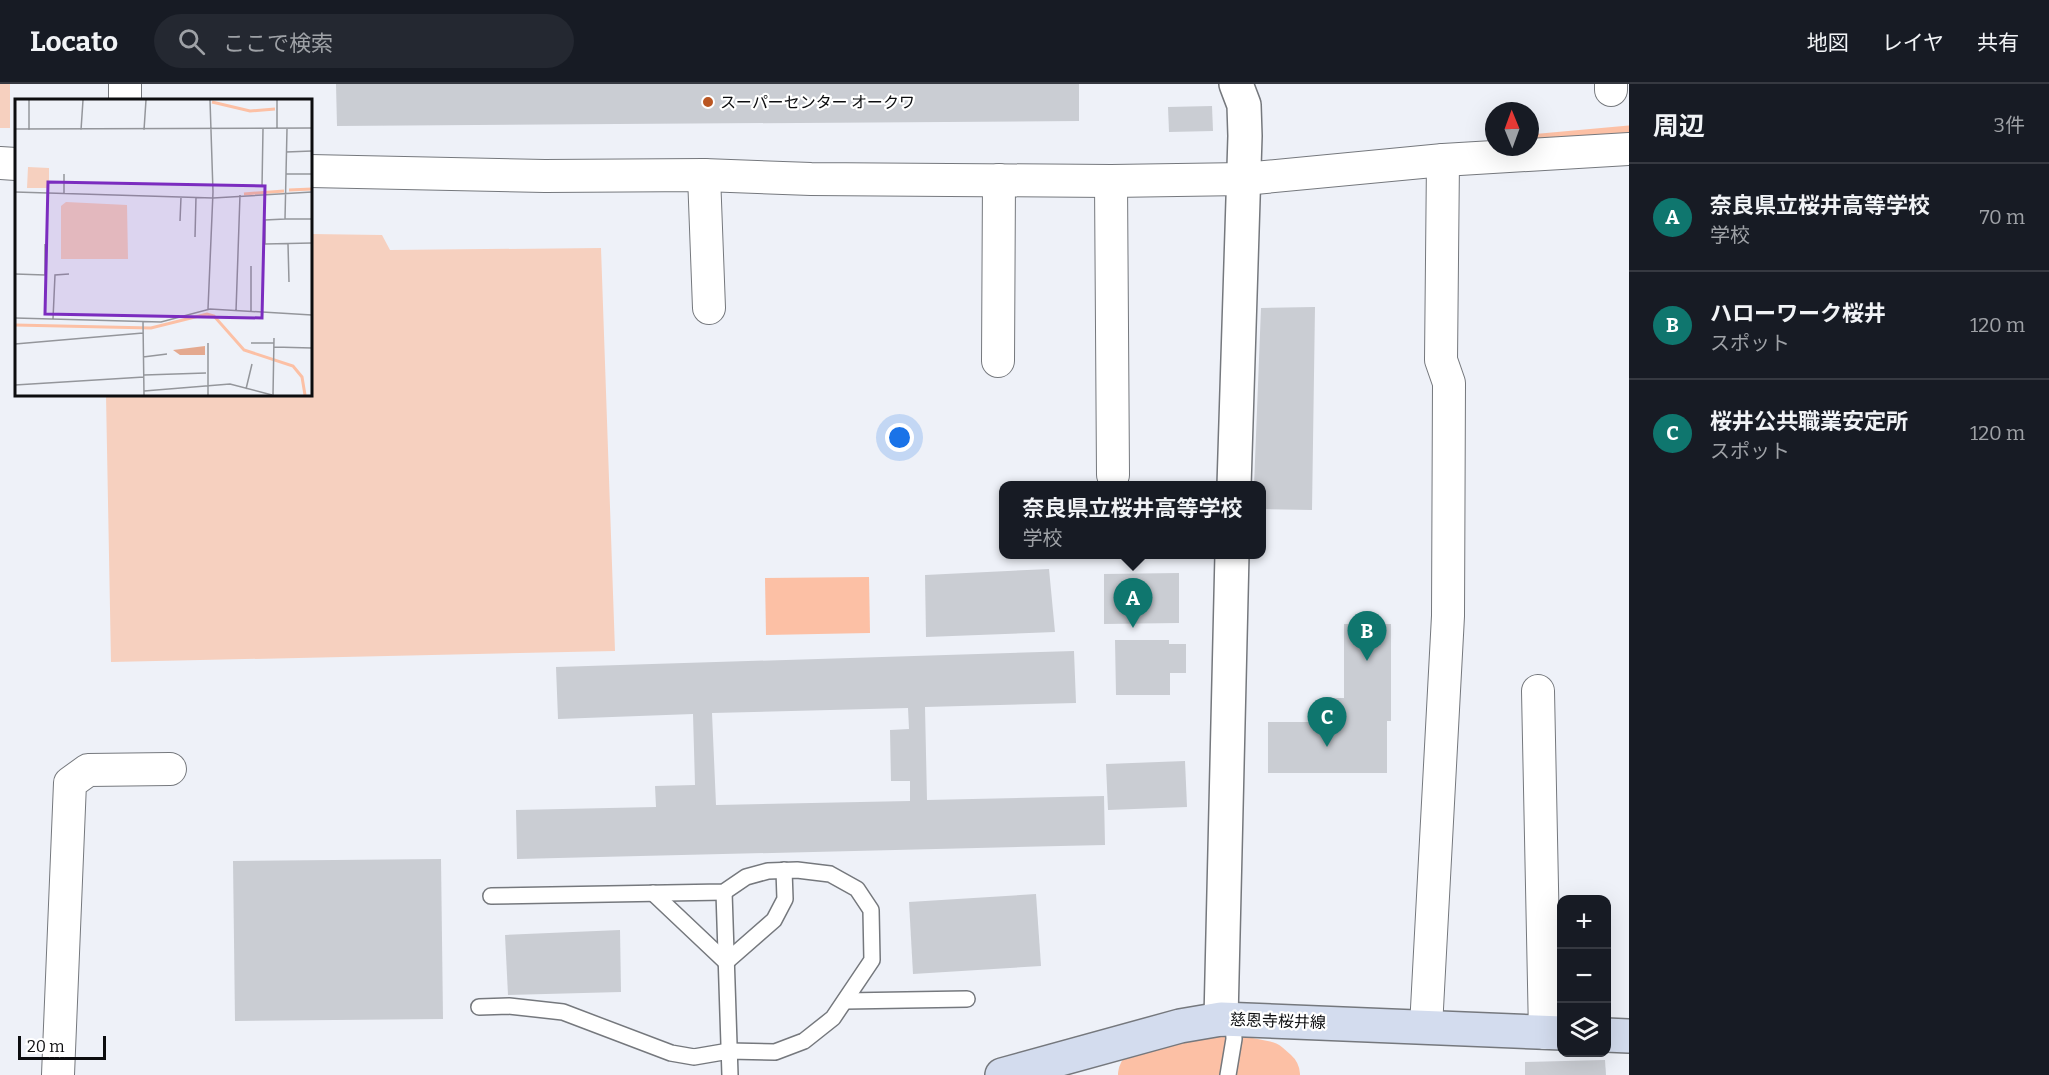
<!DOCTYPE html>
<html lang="ja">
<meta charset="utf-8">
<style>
body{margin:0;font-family:Bitter,"Noto Sans JP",serif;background:#242831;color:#f1f3f6}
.controls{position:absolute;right:18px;bottom:18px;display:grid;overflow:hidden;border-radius:12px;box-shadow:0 6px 24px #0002}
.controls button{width:54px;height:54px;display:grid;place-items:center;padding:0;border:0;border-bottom:2px solid #363941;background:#171b24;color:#f1f3f6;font:30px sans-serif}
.compass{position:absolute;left:1485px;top:18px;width:54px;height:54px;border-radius:50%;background:#171b24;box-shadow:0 6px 24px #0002;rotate:359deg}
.scale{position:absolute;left:18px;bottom:15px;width:88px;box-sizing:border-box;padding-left:6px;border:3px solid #0c0d0f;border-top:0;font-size:16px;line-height:21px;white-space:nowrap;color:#0c0d0f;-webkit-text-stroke:4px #fff;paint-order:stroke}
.you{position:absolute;left:900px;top:354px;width:21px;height:21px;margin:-15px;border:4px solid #fff;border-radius:50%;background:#1a73e8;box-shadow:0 0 0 9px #1a73e833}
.badge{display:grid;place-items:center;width:39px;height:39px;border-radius:50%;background:#0f766e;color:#fff;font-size:20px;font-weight:700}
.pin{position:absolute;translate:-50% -50px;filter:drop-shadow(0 2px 3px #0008)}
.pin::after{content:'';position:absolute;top:32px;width:21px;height:18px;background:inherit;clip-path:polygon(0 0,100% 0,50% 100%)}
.popup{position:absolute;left:999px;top:397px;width:267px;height:78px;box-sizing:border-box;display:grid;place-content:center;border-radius:12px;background:#171b24;filter:drop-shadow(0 2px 4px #0005);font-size:20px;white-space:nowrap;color:#9ea1a6}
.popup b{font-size:22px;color:#f1f3f6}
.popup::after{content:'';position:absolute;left:50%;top:100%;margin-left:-12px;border:12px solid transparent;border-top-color:#171b24}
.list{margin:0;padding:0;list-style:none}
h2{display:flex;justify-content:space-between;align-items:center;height:78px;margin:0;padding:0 24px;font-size:26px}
h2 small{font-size:20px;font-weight:400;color:#9ea1a6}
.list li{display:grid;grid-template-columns:39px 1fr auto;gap:18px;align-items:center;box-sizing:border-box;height:108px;padding:0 24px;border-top:2px solid #363941}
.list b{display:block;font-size:22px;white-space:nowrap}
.list p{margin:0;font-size:20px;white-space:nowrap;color:#9ea1a6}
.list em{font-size:20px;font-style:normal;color:#9ea1a6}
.icon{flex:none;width:33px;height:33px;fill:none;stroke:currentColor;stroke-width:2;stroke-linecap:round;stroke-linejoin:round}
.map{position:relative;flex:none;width:1629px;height:991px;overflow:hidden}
header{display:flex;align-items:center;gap:36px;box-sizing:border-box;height:84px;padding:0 30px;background:#171b24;border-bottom:2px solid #363941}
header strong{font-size:28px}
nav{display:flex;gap:33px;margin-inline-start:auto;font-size:21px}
.search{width:420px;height:54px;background:#242831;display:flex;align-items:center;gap:15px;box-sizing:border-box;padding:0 21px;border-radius:33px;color:#9ea1a6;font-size:22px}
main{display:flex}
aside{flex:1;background:#171b24}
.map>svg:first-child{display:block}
</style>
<header>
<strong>Locato</strong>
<div class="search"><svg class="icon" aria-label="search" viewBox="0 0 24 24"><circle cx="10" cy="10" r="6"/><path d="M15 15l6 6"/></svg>ここで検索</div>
<nav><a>地図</a><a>レイヤ</a><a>共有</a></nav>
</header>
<main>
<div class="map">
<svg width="1629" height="991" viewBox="0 0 1629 991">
<rect width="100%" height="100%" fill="#eef1f8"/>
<!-- green -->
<g fill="#f6d0bf">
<rect x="0" y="0" width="10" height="44"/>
<polygon points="311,150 382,151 390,166 601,164 615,567 111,578 106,311 310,310"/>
</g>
<!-- water -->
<polygon fill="#fcc0a5" points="869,493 870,549 766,551 765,494"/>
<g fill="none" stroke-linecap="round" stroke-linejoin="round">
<!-- stream -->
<polyline stroke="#fcc0a5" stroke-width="9" points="1530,55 1629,46"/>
<!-- river -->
<polyline stroke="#fcc0a5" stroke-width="54" points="1145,991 1209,973 1265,984 1273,991"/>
</g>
<!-- building -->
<g fill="#cacdd3" fill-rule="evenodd">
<polygon points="336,0 1079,0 1079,37 337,42"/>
<polygon points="1212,22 1213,47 1169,48 1168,23"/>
<polygon points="1315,223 1312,426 1262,425 1262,402 1254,402 1261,224"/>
<polygon points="1049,485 1055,548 926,553 925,491"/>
<polygon points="1179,489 1179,539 1104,540 1104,490"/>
<polygon points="1344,540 1391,540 1391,637 1387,637 1387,689 1268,689 1268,638 1321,638 1321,614 1344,614"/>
<polygon points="1115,556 1169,556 1169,560 1186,560 1186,589 1170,589 1170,611 1116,611"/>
<path d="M 1074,567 L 1076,619 L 925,623 L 927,716 L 1104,712 L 1105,761 L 517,775 L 516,726 L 656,723 L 655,702 L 695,701 L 693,630 L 558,635 L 556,583 ZM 908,624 L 909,645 L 890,646 L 891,697 L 910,697 L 910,717 L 716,721 L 712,629 Z"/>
<polygon points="1185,677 1187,723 1108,726 1106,680"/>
<polygon points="441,775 443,935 235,937 233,777"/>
<polygon points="1036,810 1041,882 913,890 909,818"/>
<polygon points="620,846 621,908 508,911 505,851"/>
<polygon points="1605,976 1606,991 1525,991 1525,978"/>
</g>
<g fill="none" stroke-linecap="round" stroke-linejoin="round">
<!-- service casing -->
<g stroke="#75787d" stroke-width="18">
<g id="service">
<polyline points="724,808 730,991"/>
<polyline points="653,809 726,878 774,836 785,815 784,786"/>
<polyline points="845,917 967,915"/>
<polyline points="479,923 509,922 563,928 671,969 694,973 729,967 775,968 804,957 833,934 872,876 871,826 857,805 830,790 797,786 768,787 746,793 724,808 491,812"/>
<polyline points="1228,991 1234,955 1233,934"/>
</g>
</g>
<!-- minor casing -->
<g stroke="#75787d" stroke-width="34">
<g id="minor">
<polyline points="125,0 125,16"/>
<polyline points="1611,0 1611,6"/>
<polyline points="0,79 16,80"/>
<polyline points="310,87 545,92 704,91 811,95 1111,97 1244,95 1443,76 1629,65"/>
<polyline points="704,91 709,224"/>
<polyline points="1111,97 1113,391"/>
<polyline points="998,277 999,96"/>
<polyline points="1538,607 1545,949"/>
<polyline points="1426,943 1448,532 1449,299 1441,276 1443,76"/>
<polyline points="58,991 70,699 88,686 170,685"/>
</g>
</g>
<!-- tertiary casing -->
<g stroke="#75787d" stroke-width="36">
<g id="tertiary">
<polyline points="1234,402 1245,52 1244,21 1236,0"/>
<polyline points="1221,935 1232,470"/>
</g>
</g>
<!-- secondary casing -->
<g stroke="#75787d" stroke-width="36">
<g id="secondary">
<polyline points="1606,951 1629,952"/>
<polyline points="1002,991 1180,942 1221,935 1562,949"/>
</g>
</g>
<!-- service -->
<use href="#service" stroke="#fff" stroke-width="15"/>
<!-- minor -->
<use href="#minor" stroke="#fff" stroke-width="32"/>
<!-- tertiary -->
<use href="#tertiary" stroke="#fff" stroke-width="33"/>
<!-- secondary -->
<use href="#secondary" stroke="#d3dcee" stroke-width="33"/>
</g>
<!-- markers -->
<circle fill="#ba5622" stroke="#fff" stroke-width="2" cx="708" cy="18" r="6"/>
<g text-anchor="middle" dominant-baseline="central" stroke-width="4.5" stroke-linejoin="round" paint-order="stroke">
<!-- poi labels -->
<g font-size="16" fill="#0c0d0f" stroke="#fff" text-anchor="start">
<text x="720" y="18">スーパーセンター オークワ</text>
</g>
<!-- street labels -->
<g font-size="16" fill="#0c0d0f" stroke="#fff">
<text transform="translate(1278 937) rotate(2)">慈恩寺桜井線</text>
</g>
</g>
<!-- overview -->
<g transform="translate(15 15)">
<rect width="297" height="297" fill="#eef1f8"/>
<path d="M 13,68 L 34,69 L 34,89 L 12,89 ZM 51,103 L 112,106 L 113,160 L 46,160 L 46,107 Z" fill="#f6d0bf"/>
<path d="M 190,247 L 190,256 L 165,256 L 158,251 Z" fill="#e4a98f"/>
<path fill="none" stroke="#fcc0a5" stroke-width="3" d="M 197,3 L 235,12 L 260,10M 274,91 L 297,90M 229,95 L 269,92M 0,226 L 136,229 L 192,215 L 199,217 L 229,251 L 278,267 L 287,278 L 290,296"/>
<path fill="none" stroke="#94969b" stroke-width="1.5" d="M 262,1 L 262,30M 0,30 L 297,29M 272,30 L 270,120 L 250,121 L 250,145 L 297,144M 14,31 L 14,1M 66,31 L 68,1M 129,31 L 131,1M 271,53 L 297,52M 271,75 L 297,75M 247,88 L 248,30M 0,93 L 198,99 L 297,93M 49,94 L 49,75M 270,120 L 297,120M 165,122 L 166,98M 180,138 L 181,98M 273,145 L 274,183M 236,167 L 236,213M 0,175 L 30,176 L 30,145M 193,210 L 198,93 L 195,1M 221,212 L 225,96M 0,219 L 146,223 L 195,210 L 297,216M 38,220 L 40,176 L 54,175M 128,223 L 129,296M 193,244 L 193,296M 236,244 L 259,244M 0,245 L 128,234M 259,248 L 297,249M 128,258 L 152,255M 129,276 L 191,274M 0,286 L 129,278M 231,290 L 237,265M 129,292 L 215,285 L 257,296M 258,296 L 259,239"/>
<path fill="#7b2cbf" fill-opacity="0.15" stroke="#7b2cbf" stroke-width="3" d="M 33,83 L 250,87 L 247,219 L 30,215 Z"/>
<rect width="297" height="297" fill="none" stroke="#0c0d0f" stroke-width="3"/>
</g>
</svg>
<div class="controls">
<button>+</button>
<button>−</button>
<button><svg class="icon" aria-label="layers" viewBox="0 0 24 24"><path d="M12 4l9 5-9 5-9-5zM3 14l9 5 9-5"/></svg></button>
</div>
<svg class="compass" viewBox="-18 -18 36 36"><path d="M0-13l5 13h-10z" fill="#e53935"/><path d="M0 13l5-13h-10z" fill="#9ea1a6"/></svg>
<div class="scale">20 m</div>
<div class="you"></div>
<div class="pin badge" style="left:1133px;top:544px">A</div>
<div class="popup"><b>奈良県立桜井高等学校</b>学校</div>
<div class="pin badge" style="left:1367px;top:577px">B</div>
<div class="pin badge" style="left:1327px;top:663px">C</div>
</div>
<aside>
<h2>周辺<small>3件</small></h2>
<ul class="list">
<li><span class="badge">A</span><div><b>奈良県立桜井高等学校</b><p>学校</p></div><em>70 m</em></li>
<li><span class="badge">B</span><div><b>ハローワーク桜井</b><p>スポット</p></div><em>120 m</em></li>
<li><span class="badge">C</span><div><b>桜井公共職業安定所</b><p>スポット</p></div><em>120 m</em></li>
</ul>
</aside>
</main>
